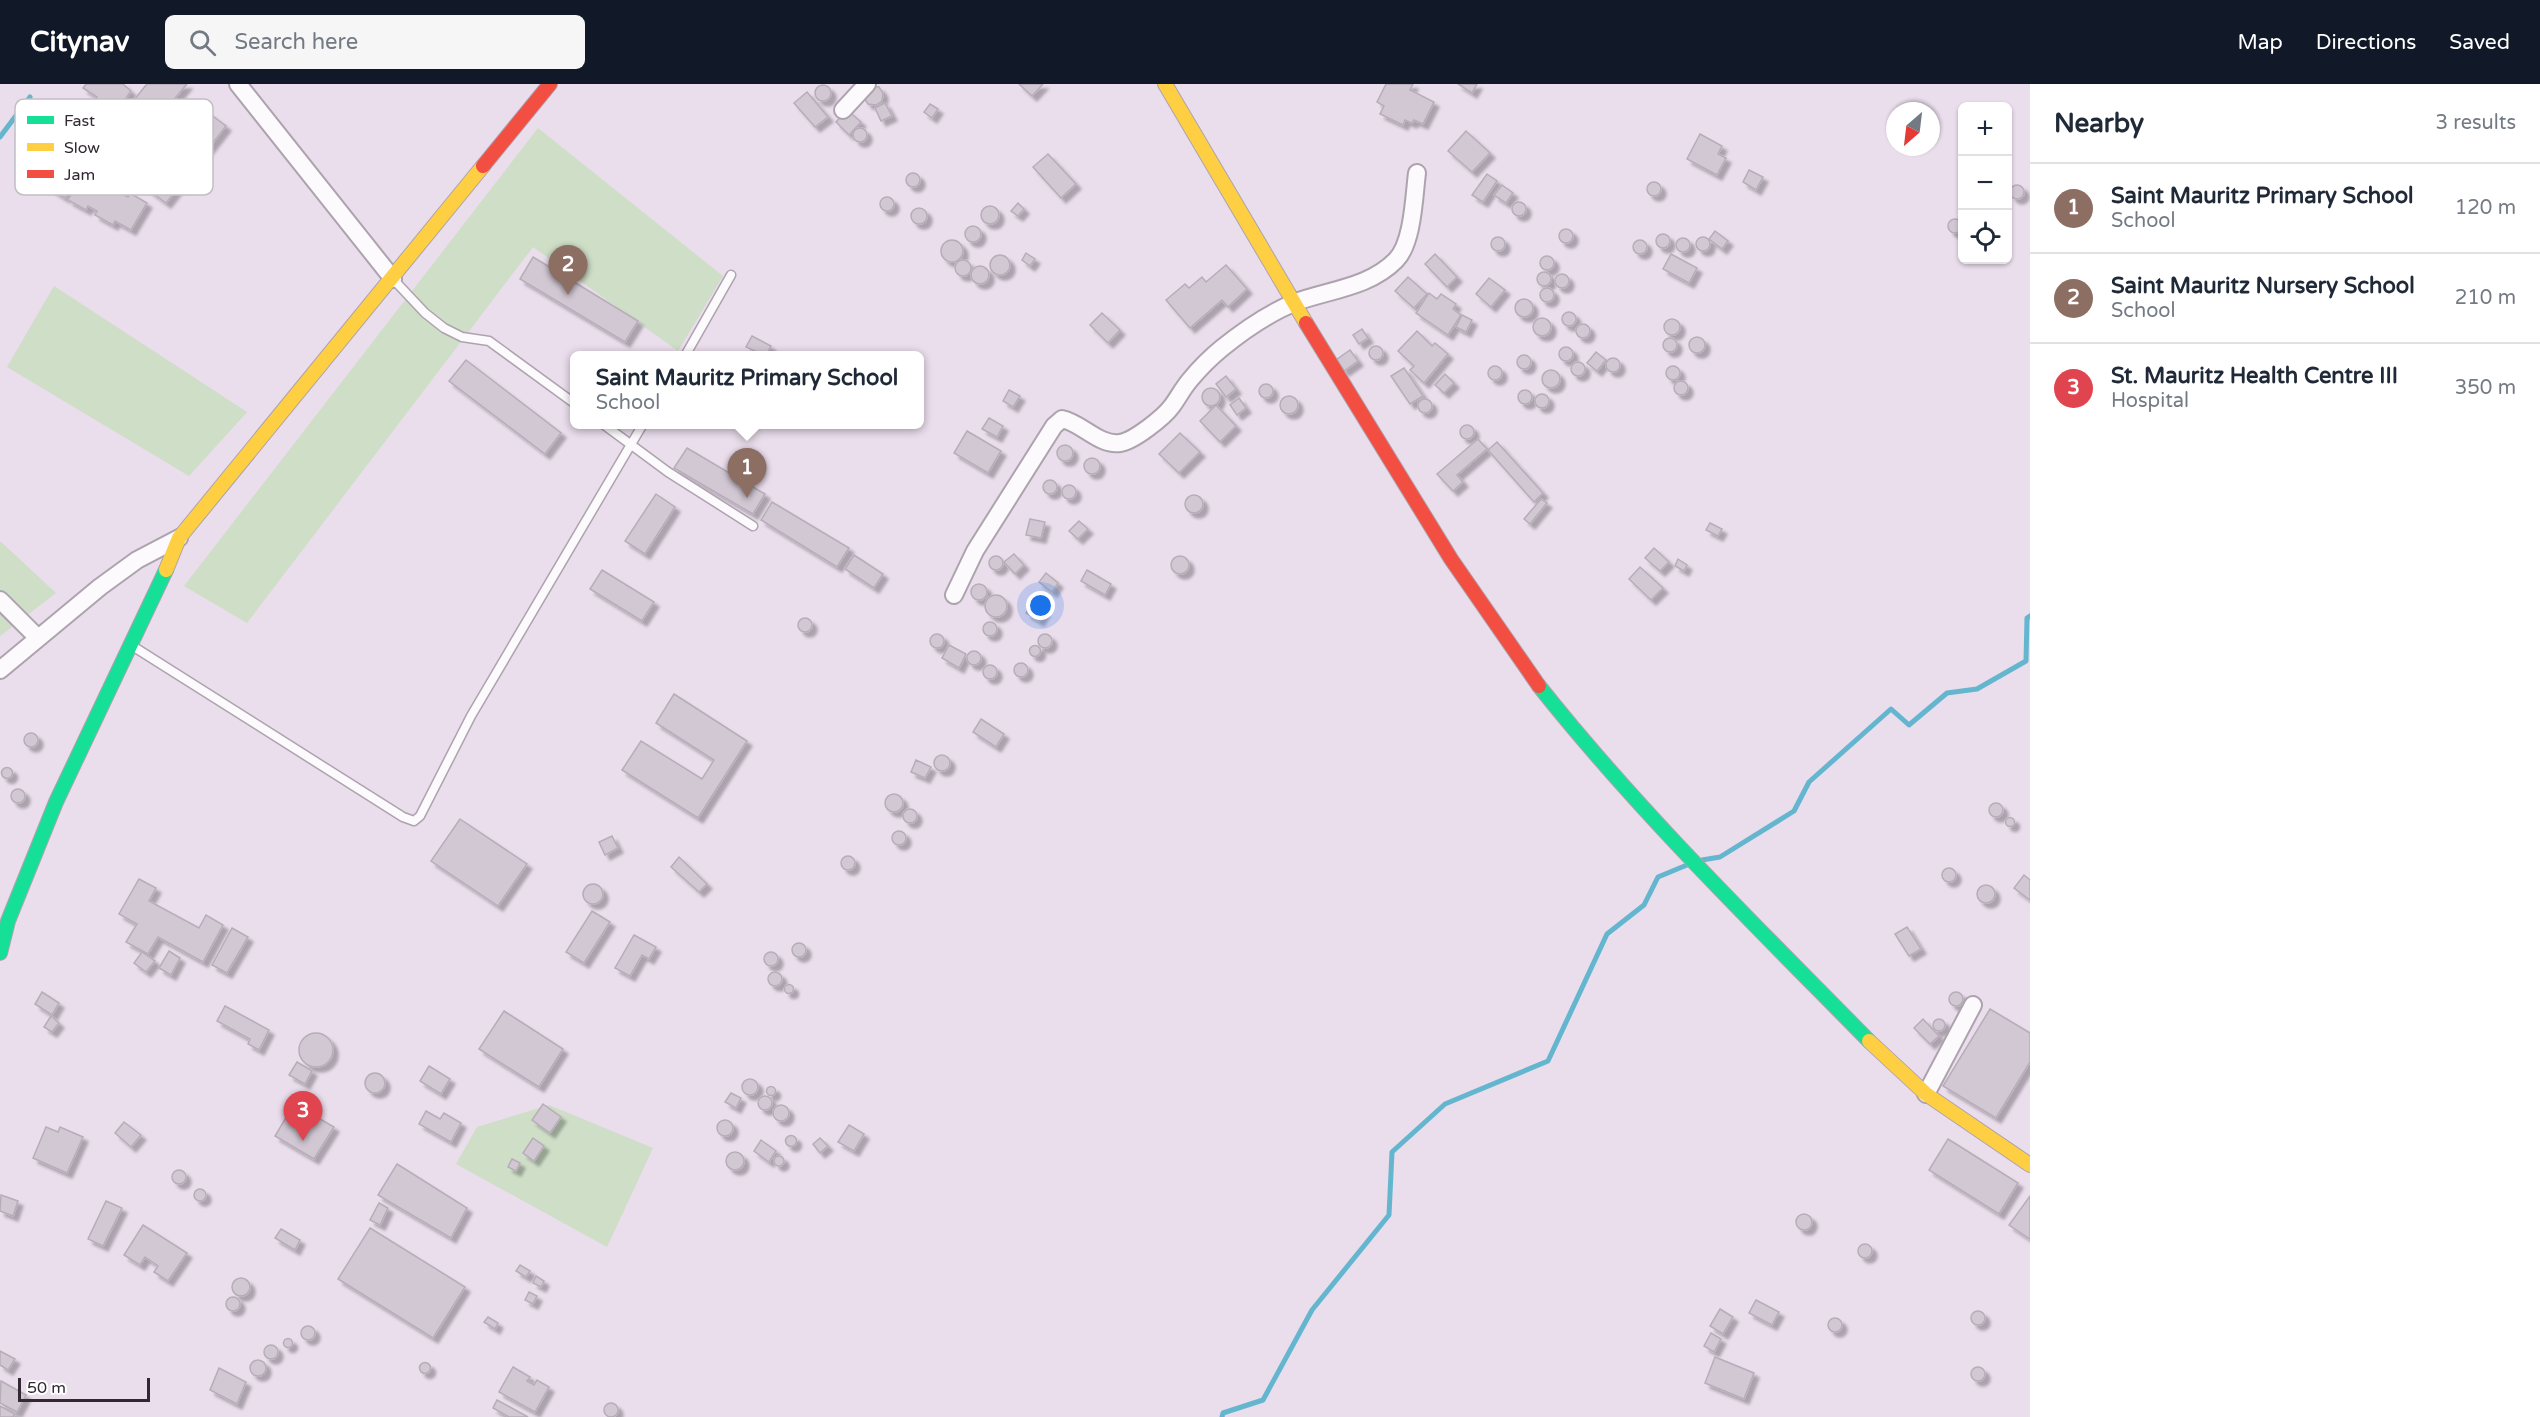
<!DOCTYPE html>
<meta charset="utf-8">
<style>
body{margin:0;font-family:"Varela Round",sans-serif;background:#f6f6f7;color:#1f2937}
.controls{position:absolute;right:18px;top:18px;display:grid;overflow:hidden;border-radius:9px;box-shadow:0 2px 4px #0004}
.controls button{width:54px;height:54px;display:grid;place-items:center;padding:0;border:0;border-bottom:2px solid #e0e1e3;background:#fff;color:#1f2937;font:30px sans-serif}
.compass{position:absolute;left:1886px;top:18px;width:54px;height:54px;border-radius:50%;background:#fff;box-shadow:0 2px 4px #0004;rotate:208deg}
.scale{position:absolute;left:18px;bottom:15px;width:132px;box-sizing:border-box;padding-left:6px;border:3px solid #312832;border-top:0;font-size:16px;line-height:21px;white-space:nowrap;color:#312832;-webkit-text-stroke:4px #fff;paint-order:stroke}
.you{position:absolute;left:1041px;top:522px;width:21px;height:21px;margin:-15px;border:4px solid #fff;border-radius:50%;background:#1a73e8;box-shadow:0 0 0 9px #1a73e833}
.badge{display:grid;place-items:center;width:39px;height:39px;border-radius:50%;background:#111827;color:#fff;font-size:20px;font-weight:700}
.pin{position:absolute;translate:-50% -50px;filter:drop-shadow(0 2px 3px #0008)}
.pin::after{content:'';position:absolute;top:32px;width:21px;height:18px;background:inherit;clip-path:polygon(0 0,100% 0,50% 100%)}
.popup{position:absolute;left:570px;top:267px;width:354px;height:78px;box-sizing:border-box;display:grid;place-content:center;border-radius:9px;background:#fff;filter:drop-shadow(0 2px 4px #0005);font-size:20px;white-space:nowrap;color:#747a83}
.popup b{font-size:22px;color:#1f2937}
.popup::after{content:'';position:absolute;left:50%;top:100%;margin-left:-12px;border:12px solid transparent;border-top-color:#fff}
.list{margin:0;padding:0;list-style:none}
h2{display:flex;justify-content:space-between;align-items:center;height:78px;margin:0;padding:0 24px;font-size:26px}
h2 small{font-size:20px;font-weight:400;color:#747a83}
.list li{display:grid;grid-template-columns:39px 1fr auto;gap:18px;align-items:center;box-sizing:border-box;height:90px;padding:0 24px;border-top:2px solid #e0e1e3}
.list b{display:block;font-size:22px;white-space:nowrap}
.list p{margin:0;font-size:20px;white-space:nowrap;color:#747a83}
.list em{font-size:20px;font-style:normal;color:#747a83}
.icon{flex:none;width:33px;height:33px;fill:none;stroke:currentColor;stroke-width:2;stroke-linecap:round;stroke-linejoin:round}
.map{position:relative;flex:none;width:2030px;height:1333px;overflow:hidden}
header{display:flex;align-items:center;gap:36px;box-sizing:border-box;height:84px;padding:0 30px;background:#111827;color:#fff}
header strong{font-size:28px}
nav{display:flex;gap:33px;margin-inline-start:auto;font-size:21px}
.search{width:420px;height:54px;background:#f6f6f7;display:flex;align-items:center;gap:15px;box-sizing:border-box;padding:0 21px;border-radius:9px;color:#747a83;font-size:22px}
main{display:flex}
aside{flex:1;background:#fff}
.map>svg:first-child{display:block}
</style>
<header>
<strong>Citynav</strong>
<div class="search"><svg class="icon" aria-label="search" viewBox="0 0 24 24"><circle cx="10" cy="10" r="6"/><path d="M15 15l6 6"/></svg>Search here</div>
<nav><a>Map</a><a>Directions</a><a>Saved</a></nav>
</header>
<main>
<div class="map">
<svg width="2030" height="1333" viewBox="0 0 2030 1333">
<defs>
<filter id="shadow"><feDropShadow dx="5" dy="5" stdDeviation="1.5" flood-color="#0004"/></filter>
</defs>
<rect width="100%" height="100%" fill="#eaddec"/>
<!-- green -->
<g fill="#cedec7">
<polygon points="538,44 723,192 678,267 533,163 247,539 184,502"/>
<polygon points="54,202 247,328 189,392 7,283"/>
<polygon points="0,457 56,509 0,552"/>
<polygon points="549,1021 653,1064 607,1163 456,1080 477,1043"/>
</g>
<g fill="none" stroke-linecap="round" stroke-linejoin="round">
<!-- stream -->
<g stroke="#64b6cf" stroke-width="5">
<polyline points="0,53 30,13"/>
<polyline points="1702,776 1720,773 1794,727 1809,698 1891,625 1909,641 1947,609 1977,605 2026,577 2027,534 2030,532"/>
<polyline points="1222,1333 1223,1329 1263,1316 1312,1226 1389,1131 1392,1068 1445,1020 1548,977 1607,850 1644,821 1658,793 1687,781"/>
</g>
</g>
<!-- building -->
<g fill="#d2c8d4" stroke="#b7adb9" stroke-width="1.5" filter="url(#shadow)">
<polygon points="86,0 123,0 131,7 117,27 110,22 107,27 94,18 97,13 83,4"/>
<polygon points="147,0 187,0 166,25 162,22 158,27 161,30 152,41 149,38 143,46 147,50 134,65 130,61 126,66 130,70 119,83 95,63"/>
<polygon points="1019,0 1043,0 1032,12"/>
<polygon points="1386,0 1413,0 1410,6 1434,18 1423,40 1414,36 1412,39 1405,36 1403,41 1380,30 1384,22 1377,18"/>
<polygon points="1458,0 1477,0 1472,9"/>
<circle cx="823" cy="9" r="8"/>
<polygon points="871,2 879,3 883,9 882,17 876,21 868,20 864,14"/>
<polygon points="807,8 828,33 815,43 794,19"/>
<polygon points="885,19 892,32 881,37 875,24"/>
<polygon points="930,20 938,25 932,34 924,28"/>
<polygon points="202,24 226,42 166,119 142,101 153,87 156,90 160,85 157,82 170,65 173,68 176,65 172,62 185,45 189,48 192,44 189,42"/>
<polygon points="847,26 861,38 849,51 836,38"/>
<circle cx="860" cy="51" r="7"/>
<polygon points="1466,47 1490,69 1472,88 1448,67"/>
<polygon points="1700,50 1722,62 1718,70 1726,74 1717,91 1687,75"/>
<polygon points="73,55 95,68 83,87 78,84 72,93 77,96 65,114 43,100 52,86 47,83 59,64 64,68"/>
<polygon points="1048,70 1076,100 1061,114 1033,83"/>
<polygon points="1749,86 1763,93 1756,106 1743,98"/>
<polygon points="84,88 98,96 100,91 121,103 118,108 128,113 130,109 147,119 131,146 115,137 113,141 95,131 97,127 88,122 86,126 68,116"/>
<circle cx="913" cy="96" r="7"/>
<polygon points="1487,90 1497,97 1483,118 1472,111"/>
<circle cx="1654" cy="105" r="7"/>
<polygon points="1502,101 1513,109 1506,119 1494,111"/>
<circle cx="2017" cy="108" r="7"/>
<circle cx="887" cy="120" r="7"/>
<circle cx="1519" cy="125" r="7"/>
<polygon points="1018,119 1024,125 1018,132 1011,127"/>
<circle cx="990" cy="131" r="9"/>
<circle cx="919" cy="132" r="8"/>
<circle cx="1955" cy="142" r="7"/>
<circle cx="973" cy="150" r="8"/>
<circle cx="1566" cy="152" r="7"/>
<polygon points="1715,147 1728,157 1722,165 1709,155"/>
<circle cx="1663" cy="157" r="7"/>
<circle cx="1498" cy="160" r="7"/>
<circle cx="1703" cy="160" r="7"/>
<circle cx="1683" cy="161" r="7"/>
<circle cx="1640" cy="163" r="7"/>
<circle cx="952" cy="167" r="11"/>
<polygon points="1026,169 1035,175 1030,182 1022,176"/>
<polygon points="1435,170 1457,193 1447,203 1425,180"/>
<polygon points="1671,170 1697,184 1689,199 1663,185"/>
<circle cx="1000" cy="181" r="10"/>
<circle cx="1547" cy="179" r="7"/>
<polygon points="533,173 638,237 625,258 520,195"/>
<circle cx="963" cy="184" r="8"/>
<polygon points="1226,181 1247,205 1228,223 1222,216 1190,244 1166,216 1185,200 1189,204 1202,193 1206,198"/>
<circle cx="980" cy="191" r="9"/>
<circle cx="1544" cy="195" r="7"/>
<circle cx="1562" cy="197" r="7"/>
<polygon points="1408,193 1427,210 1414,224 1395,207"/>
<polygon points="1489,194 1505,206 1491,223 1476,210"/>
<circle cx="1547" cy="211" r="7"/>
<polygon points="1429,209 1437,215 1441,210 1456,220 1453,225 1461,231 1448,251 1416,229"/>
<circle cx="1524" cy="224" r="9"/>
<circle cx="1569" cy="235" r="7"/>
<polygon points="1102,229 1120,246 1108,259 1090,241"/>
<polygon points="1462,231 1472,236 1466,248 1456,243"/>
<circle cx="1542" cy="243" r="9"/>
<circle cx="1672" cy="243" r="8"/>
<circle cx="1583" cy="247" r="7"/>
<polygon points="1362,245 1368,254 1359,260 1353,251"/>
<polygon points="1417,247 1432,262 1435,259 1448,270 1424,299 1410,286 1414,282 1398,267"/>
<polygon points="752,252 771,262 766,272 746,263"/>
<circle cx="1697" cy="261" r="8"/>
<circle cx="1670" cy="261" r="7"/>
<circle cx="1376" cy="269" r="7"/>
<circle cx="1566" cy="270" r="7"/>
<polygon points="1350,266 1358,277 1344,287 1336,276"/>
<polygon points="1596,268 1606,276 1597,287 1587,279"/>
<circle cx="1524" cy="278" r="7"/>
<circle cx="1613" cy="281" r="7"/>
<polygon points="466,276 561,349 545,370 449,297"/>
<circle cx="1578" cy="285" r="7"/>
<circle cx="1673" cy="289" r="7"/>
<circle cx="1495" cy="289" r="7"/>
<polygon points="1404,284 1423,312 1410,320 1391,292"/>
<circle cx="1551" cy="295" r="9"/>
<polygon points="1445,290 1454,299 1444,309 1435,301"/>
<polygon points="1226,292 1236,305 1226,313 1216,300"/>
<circle cx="1681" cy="304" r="7"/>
<circle cx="1266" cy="307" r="7"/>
<circle cx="1211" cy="313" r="9"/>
<circle cx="1525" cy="313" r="7"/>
<polygon points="1009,306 1020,312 1013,323 1003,317"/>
<circle cx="1542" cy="317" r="7"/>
<circle cx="1289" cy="321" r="9"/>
<polygon points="1239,314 1246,324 1237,331 1230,321"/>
<circle cx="1425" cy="322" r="7"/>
<polygon points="1216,321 1236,342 1220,358 1200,337"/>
<polygon points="989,334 1003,342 997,353 982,345"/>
<circle cx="1467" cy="348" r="7"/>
<polygon points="967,347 1001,367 988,389 954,369"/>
<polygon points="1180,349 1200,368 1179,389 1159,370"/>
<polygon points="1478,355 1487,365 1457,391 1463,398 1453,407 1437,390"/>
<polygon points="1497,358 1543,409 1534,418 1488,366"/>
<circle cx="1065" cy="369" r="8"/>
<polygon points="687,364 765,410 753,430 674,384"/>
<circle cx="1092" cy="382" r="8"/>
<circle cx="1050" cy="403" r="7"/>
<circle cx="1069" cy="408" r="7"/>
<polygon points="656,410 675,423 645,470 625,457"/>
<circle cx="1194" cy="420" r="9"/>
<polygon points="1541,415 1547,419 1530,440 1524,435"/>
<polygon points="772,418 849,464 837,483 761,436"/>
<polygon points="1030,435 1045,438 1041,454 1026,451"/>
<polygon points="1079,437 1088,445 1078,455 1069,447"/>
<polygon points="1710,439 1722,445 1718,452 1706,446"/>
<polygon points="1654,464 1669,478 1660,487 1645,474"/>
<polygon points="1014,470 1024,481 1015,490 1004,478"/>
<polygon points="854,471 883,490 874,504 845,485"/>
<circle cx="996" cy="479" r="7"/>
<circle cx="1180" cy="481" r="9"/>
<polygon points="1678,475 1687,481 1684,487 1675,482"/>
<polygon points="1640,483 1663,504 1651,516 1629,495"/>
<polygon points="602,486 654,518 642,537 590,505"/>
<polygon points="1087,486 1111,500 1105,511 1081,497"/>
<polygon points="1046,489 1058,499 1052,508 1039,498"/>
<circle cx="979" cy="508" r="8"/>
<circle cx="996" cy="522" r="11"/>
<polygon points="1032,519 1045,527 1039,537 1026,529"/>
<circle cx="805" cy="541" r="7"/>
<circle cx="990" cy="545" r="7"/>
<circle cx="1045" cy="557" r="7"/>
<circle cx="937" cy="557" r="7"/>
<polygon points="949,561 966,570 959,584 942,574"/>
<circle cx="1035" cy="567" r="5.5"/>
<circle cx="974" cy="574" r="7"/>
<circle cx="1021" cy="586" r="7"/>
<circle cx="990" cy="588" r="7"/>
<polygon points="674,610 747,657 698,734 622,686 641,657 702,695 714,676 656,639"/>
<polygon points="981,635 1004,650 996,663 973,648"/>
<circle cx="31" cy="656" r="7"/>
<circle cx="942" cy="679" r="8"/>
<polygon points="916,676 931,683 925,694 911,688"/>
<circle cx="7" cy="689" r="5.5"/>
<circle cx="18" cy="712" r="7"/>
<circle cx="894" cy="719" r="9"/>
<circle cx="1996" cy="726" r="7"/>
<circle cx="910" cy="732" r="7"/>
<circle cx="2010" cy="738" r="4.5"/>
<polygon points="460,735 527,780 498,822 431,777"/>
<circle cx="899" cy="754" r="7"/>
<polygon points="612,752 618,764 605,771 599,758"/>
<circle cx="848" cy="779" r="7"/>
<polygon points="679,773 707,800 699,808 671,783"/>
<circle cx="1949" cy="791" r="7"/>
<polygon points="2024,791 2030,796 2030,816 2014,804"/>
<polygon points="139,795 156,804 149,817 199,844 206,831 223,841 203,878 158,853 148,870 126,858 137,840 119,830"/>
<circle cx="593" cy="810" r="10"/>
<circle cx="1986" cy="810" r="9"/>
<polygon points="592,827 610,838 584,879 566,868"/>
<polygon points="1907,843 1921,865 1909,872 1895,850"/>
<polygon points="232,844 248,853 227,889 212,881"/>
<polygon points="634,851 656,863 649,875 642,871 630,892 615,884"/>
<circle cx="799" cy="866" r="7"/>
<polygon points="169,867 180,874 171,891 159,884"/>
<circle cx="771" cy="875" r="7"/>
<polygon points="142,868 155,877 146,888 134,879"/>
<circle cx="775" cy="895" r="7"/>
<circle cx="789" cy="905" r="4.5"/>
<circle cx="1956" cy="915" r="7"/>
<polygon points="42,908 59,919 52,931 35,920"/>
<polygon points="225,922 269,946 259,966 248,960 250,955 217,937"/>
<polygon points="1990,925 2030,949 2030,978 1996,1034 1943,1002"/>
<polygon points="504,927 563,965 539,1003 479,965"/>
<polygon points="51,932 59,939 52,948 44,943"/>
<circle cx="1939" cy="941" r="6"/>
<polygon points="1923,935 1939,952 1930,960 1914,944"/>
<circle cx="316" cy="966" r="17"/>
<polygon points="297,978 312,987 305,1000 289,991"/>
<polygon points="429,982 450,995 441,1010 420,997"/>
<circle cx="375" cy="999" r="10"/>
<circle cx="750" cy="1003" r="8"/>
<circle cx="771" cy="1007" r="4.5"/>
<polygon points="731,1009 741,1014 736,1024 725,1018"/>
<circle cx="765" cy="1019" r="7"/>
<polygon points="294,1020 334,1043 314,1075 275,1052"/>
<polygon points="543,1020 561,1033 550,1049 532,1036"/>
<circle cx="781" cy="1029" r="8"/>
<polygon points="426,1027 440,1035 444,1029 461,1039 451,1058 419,1040"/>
<circle cx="725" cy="1044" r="8"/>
<polygon points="124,1038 141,1051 131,1063 115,1049"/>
<polygon points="849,1041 864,1050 854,1067 838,1058"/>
<polygon points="46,1043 58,1048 60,1043 83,1053 67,1089 33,1074"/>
<circle cx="791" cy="1057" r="5.5"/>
<polygon points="533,1054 544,1062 534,1077 523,1069"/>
<polygon points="820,1054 828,1062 820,1069 813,1060"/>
<polygon points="1948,1055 2018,1099 1999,1130 1929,1086"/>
<polygon points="761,1056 776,1067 769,1078 754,1067"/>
<circle cx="735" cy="1077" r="9"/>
<circle cx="779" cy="1077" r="5"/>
<polygon points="512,1075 520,1079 516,1087 508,1083"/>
<polygon points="397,1080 467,1124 451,1154 378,1111"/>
<circle cx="179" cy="1093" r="7"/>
<circle cx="200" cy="1111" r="6"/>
<polygon points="1,1111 18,1117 13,1132 0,1127"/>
<polygon points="2030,1112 2030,1155 2009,1141"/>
<polygon points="106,1117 122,1124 103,1162 88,1155"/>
<polygon points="379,1119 388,1124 380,1141 370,1136"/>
<circle cx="1804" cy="1138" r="8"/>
<polygon points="143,1141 187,1169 168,1197 154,1188 158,1182 145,1173 140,1181 124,1171"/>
<polygon points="370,1144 465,1203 433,1254 338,1195"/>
<polygon points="281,1145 300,1156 295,1166 275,1154"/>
<circle cx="1865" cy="1167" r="7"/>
<polygon points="520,1181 530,1187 526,1193 516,1187"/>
<polygon points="536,1192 544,1197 541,1203 533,1199"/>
<circle cx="241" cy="1203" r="9"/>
<polygon points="529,1208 537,1212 533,1220 525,1216"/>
<circle cx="233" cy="1220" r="7"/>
<polygon points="1756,1216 1779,1228 1772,1241 1749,1229"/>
<polygon points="1720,1225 1733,1233 1723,1250 1710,1242"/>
<circle cx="1978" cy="1234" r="7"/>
<polygon points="488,1233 498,1239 495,1245 484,1238"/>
<circle cx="1835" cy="1241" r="7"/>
<circle cx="308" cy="1249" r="7"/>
<polygon points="1711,1249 1721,1255 1714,1268 1704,1262"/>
<circle cx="288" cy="1259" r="4.5"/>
<circle cx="271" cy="1268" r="7"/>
<polygon points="0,1267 15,1275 8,1286 0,1281"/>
<polygon points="1715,1273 1754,1289 1744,1315 1705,1299"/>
<circle cx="258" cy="1284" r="8"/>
<circle cx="425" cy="1284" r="5.5"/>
<circle cx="1978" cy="1290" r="7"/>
<polygon points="513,1283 530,1293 527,1297 534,1301 537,1296 549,1303 535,1328 499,1308"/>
<polygon points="219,1284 246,1298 237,1320 210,1306"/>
<polygon points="1,1297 26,1311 17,1328 0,1319"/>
<polygon points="497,1316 528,1333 509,1333 493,1324"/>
<circle cx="611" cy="1326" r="7"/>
<polygon points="0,1322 15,1330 13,1333 0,1333"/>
</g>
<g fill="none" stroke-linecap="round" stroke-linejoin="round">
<!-- lane casing -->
<g stroke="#ada3ae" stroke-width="11">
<g id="lane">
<polyline points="393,195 425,229 444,244 462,253 489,257 574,319"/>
<polyline points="685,272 731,191"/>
<polyline points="603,340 668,388 753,442"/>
<polyline points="134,563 403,733 414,737 420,732 471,632 643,340"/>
</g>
</g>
<!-- street casing -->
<g stroke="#ada3ae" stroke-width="20">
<g id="street">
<polyline points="238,0 393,195"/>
<polyline points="843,26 867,0"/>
<path d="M 954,511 L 975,467 L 1054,342 L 1062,335 C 1082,339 1099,362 1120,359 C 1134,357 1164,333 1172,322 C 1178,314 1183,304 1190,296 C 1199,285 1211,273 1222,264 C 1243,247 1271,228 1296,218 C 1329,206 1370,203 1396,176 C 1413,159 1414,112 1417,89"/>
<polyline points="0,516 37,553"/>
<polyline points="0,586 100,503 137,476 179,454"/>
<polyline points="1926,1010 1973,921"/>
</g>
</g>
<!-- fast casing -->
<g stroke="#ada3ae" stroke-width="16">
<g id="fast">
<path d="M 1539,602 C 1639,728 1756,842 1869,957"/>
<polyline points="0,869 8,837 56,718 166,486"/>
</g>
</g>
<!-- slow casing -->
<g stroke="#ada3ae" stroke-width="16">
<g id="slow">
<polyline points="1165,0 1306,239"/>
<polyline points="166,486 179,454 483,82"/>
<polyline points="1869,957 1926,1010 2030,1081"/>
</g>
</g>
<!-- jam casing -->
<g stroke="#ada3ae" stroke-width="16">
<g id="jam">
<polyline points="483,82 550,0"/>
<polyline points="1306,239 1451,475 1539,602"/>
</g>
</g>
<!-- lane -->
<use href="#lane" stroke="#fcfafc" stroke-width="8"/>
<!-- street -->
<use href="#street" stroke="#fcfafc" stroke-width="16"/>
<!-- fast -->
<use href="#fast" stroke="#16e098" stroke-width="14"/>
<!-- slow -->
<use href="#slow" stroke="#ffcf43" stroke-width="14"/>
<!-- jam -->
<use href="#jam" stroke="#f24e42" stroke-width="14"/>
</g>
<!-- legend -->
<rect x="15" y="15" width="198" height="96" rx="9" fill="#fff" stroke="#c1bec2" stroke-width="1.5"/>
<rect x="27" y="32" width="27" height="8" fill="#16e098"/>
<rect x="27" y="59" width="27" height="8" fill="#ffcf43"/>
<rect x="27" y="86" width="27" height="8" fill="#f24e42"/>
<g font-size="16" fill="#312832">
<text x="64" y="42">Fast</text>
<text x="64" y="69">Slow</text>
<text x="64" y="96">Jam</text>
</g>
</svg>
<div class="controls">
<button>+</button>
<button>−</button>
<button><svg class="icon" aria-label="locate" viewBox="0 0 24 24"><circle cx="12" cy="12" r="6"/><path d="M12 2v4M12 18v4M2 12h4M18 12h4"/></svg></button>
</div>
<svg class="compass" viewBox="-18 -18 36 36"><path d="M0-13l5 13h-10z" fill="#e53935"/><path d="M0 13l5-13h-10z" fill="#747a83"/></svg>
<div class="scale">50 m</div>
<div class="you"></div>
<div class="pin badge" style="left:747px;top:414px;background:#8d6e63">1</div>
<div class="popup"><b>Saint Mauritz Primary School</b>School</div>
<div class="pin badge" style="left:568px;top:211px;background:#8d6e63">2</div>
<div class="pin badge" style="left:303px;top:1057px;background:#e0444e">3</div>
</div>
<aside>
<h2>Nearby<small>3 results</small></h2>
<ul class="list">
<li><span class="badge" style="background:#8d6e63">1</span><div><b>Saint Mauritz Primary School</b><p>School</p></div><em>120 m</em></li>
<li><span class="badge" style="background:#8d6e63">2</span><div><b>Saint Mauritz Nursery School</b><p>School</p></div><em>210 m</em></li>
<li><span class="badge" style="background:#e0444e">3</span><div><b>St. Mauritz Health Centre III</b><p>Hospital</p></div><em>350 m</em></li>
</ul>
</aside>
</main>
